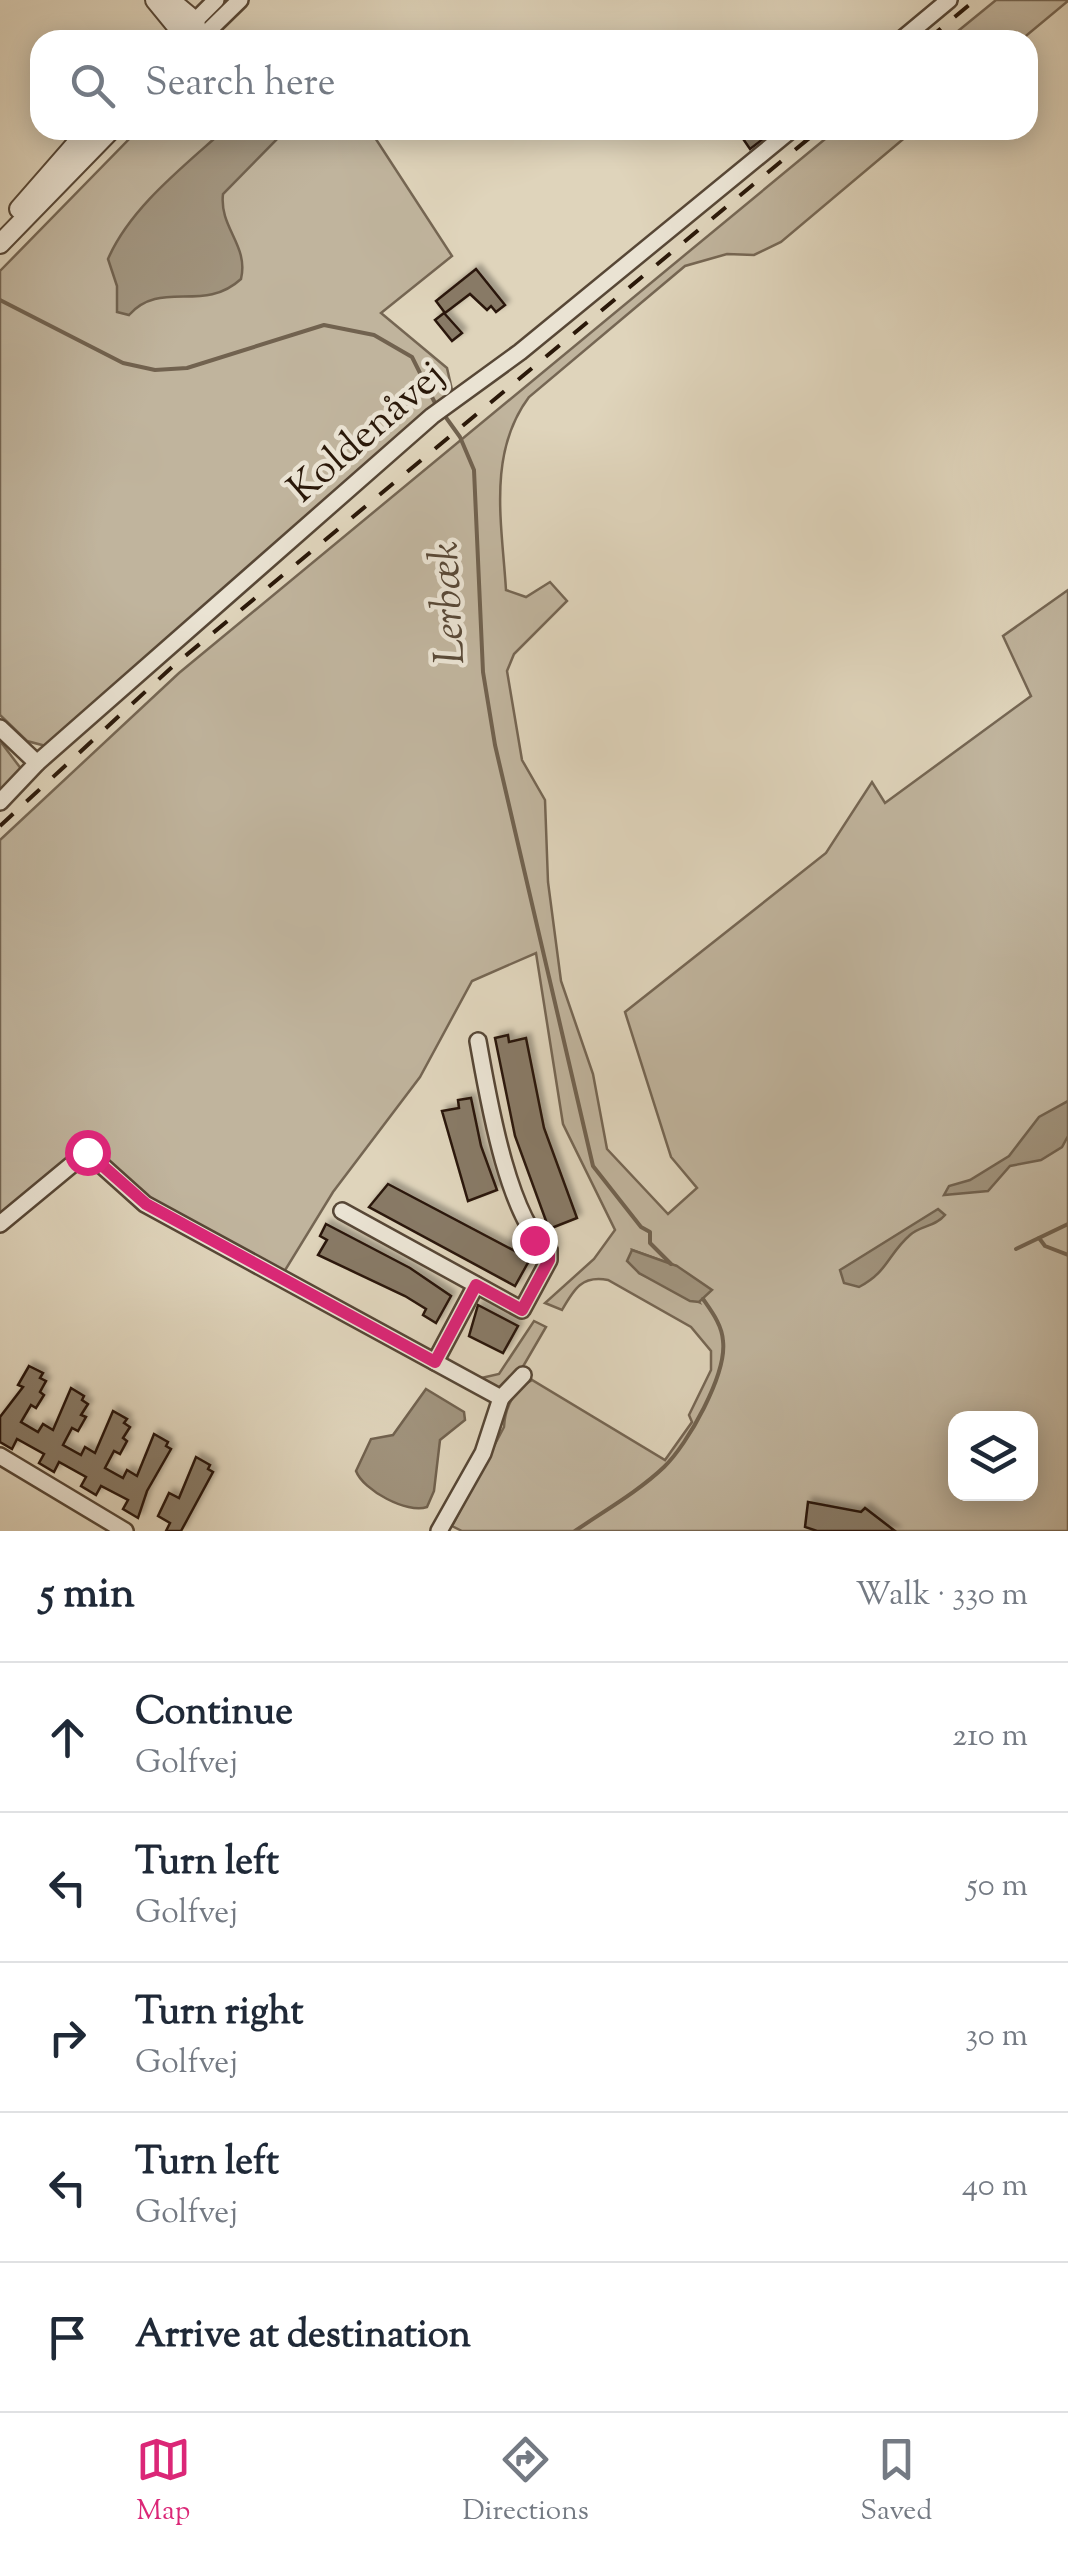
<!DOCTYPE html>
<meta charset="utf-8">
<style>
body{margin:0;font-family:"Sorts Mill Goudy",serif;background:#f6f6f7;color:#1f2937}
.controls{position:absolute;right:30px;bottom:30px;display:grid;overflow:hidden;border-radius:20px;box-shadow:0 5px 25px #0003}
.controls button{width:90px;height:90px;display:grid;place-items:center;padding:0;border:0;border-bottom:2px solid #e0e1e3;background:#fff;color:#1f2937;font:50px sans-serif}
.stop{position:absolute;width:30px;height:30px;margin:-22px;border:8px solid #db2777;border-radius:50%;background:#fff}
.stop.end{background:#db2777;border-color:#fff;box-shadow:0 2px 10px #0008}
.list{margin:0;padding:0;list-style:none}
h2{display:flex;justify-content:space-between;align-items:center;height:130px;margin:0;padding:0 40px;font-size:42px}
h2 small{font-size:32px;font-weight:400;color:#747a83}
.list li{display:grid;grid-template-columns:65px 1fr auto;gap:30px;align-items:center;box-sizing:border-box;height:150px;padding:0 40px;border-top:2px solid #e0e1e3}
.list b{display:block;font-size:38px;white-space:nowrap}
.list p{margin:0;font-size:32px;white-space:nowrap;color:#747a83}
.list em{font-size:32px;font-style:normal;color:#747a83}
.icon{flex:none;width:55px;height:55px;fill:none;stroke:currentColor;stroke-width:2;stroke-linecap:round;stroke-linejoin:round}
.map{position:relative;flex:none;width:1068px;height:1531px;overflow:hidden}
.search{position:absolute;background:#fff;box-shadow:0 5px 25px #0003;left:30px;right:30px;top:30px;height:110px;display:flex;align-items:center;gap:25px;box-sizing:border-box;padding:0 35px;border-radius:30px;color:#747a83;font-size:38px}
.sheet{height:880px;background:#fff}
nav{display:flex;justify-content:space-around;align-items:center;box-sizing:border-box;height:140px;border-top:2px solid #e0e1e3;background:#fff;font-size:28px;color:#747a83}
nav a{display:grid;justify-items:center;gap:5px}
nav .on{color:#db2777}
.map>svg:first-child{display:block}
</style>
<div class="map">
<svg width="1068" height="1531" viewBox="0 0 1068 1531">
<defs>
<filter id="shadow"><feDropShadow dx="4.5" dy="-4.5" stdDeviation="2.5" flood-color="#0004"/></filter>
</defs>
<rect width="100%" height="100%" fill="#dfd4bb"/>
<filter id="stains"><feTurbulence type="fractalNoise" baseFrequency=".002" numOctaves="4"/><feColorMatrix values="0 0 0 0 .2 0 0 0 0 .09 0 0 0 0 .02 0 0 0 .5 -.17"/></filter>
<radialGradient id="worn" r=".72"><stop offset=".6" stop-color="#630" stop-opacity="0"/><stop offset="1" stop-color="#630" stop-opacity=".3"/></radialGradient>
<!-- green -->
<g fill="#c0b49d" stroke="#756653" stroke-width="2.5" fill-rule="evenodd">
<polygon points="996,0 1068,0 1068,1 1021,40 947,40"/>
<polygon points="138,130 370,130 452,256 381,313 447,368 453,394 46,746 27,741 0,715 0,271"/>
<path d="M 836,130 L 914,130 L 781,242 L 754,255 L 727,254 L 685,266 L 529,397 C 487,453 502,524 506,590 L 526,597 L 550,582 L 567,601 L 514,654 L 507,671 L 522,760 L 545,800 L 548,882 L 561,981 L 593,1074 L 607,1149 L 668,1214 L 697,1188 L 671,1157 L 625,1012 L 826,853 L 872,782 L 885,803 L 1031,696 L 1003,636 L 1068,590 L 1068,1531 L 462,1531 L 452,1526 L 504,1427 C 505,1408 514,1388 532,1380 L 665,1460 L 692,1422 L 689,1415 L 711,1370 L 711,1351 L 691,1327 L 608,1280 C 582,1275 574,1289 562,1310 L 545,1303 L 594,1259 L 615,1230 L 563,1124 L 536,953 L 472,981 L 420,1077 L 333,1192 L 284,1272 C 217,1236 135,1206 94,1140 L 0,1217 L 0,840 L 179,673 ZM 632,1250 L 677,1266 L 699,1302 L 639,1273 ZM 956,1418 L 1030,1418 L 1030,1494 L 956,1494 Z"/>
<polygon points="0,741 22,770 0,793"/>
<polygon points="534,1321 546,1327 514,1382 497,1389 477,1379 499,1374"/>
</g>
<!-- water -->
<g fill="#a1947e" stroke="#71624f" stroke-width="2.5">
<path d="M 224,130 L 286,130 L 223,194 C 219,228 249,245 241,279 C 203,314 161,279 129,315 L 117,312 L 117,286 L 108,259 C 130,208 183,167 224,130 Z"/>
<polygon points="1068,1101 1068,1136 1062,1147 1041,1160 1010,1166 988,1191 944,1195 949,1186 970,1180 1009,1156 1039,1117"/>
<path d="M 938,1209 L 945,1215 C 935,1227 921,1225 910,1235 C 888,1254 888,1272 859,1287 L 844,1283 L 840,1270 Z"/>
<polygon points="632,1250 677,1266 712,1290 699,1302 690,1301 639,1273 627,1261"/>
<path d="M 426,1389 L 464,1412 L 465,1420 L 440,1440 L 434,1491 L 427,1507 C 407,1514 363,1490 356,1471 L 371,1439 L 393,1435 Z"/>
</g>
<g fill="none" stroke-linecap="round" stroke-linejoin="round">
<!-- stream -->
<g stroke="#71624f" stroke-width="4">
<polyline points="0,300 123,363 155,370 187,368 324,325 374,335 412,357 436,405"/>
<polyline points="442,412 460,437 474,470 483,672 495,745 593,1166 641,1227 650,1232 650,1243 671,1264"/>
<polyline points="1039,1238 1045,1246 1068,1255"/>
<polyline points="1016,1249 1068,1224"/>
<path d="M 575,1531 C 604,1511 639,1491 664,1467 C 688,1444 727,1374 723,1341 C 722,1325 712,1312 703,1299"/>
</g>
</g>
<!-- building -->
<g fill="#887a66" stroke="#2a1809" stroke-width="2.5" filter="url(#shadow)">
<polygon points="737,130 763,130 767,136 750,149"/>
<polygon points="476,269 505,305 496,312 491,306 487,310 470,294 445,313 436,301"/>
<polygon points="444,313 462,333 452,341 435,320"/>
<polygon points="508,1035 509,1042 526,1038 544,1128 577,1218 549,1229 515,1136 495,1038"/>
<polygon points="471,1098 481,1146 497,1190 468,1201 442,1111 459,1108 458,1100"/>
<polygon points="388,1184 530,1259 515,1286 369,1207"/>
<polygon points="326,1224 410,1268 451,1296 436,1323 423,1315 426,1309 405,1296 318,1255 327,1240 320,1236"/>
<polygon points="478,1305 518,1326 503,1353 469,1336"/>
<polygon points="29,1366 43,1373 40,1378 46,1381 40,1392 44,1395 36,1408 31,1405 21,1422 38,1432 43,1424 53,1430 71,1388 84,1396 82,1400 88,1404 81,1415 86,1417 78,1431 72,1428 63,1445 81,1455 85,1447 95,1453 113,1411 127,1419 124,1423 130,1427 123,1438 127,1441 120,1454 114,1451 105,1468 123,1478 127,1470 137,1476 154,1434 168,1442 166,1446 171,1449 147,1491 138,1518 123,1509 128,1500 101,1486 96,1495 81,1486 86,1477 59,1462 54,1472 39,1463 44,1454 17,1439 12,1449 0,1442 0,1417 23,1387 18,1385"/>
<polygon points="196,1457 210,1465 208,1469 213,1472 181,1531 166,1531 170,1523 158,1516 169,1493 179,1498"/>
<polygon points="808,1502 861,1512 865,1508 895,1531 817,1531 805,1527"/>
</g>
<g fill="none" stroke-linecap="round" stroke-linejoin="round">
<!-- minor casing -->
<g stroke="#574736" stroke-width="20">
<g id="minor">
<polyline points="195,21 216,0"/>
<polyline points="199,40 240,0"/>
<polyline points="901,40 949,0"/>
<polyline points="0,728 37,763"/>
<polyline points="0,802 37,763 432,416 520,352 791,130"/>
<path d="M 342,1211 L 522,1310 L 549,1260 L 549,1250 C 508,1222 487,1091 478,1041"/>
<polyline points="0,1224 87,1152 145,1204 501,1398 523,1375"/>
<polyline points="435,1362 476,1285"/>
<polyline points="0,1456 125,1531"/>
<polyline points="439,1531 483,1453 501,1398"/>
</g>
</g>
<!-- tertiary casing -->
<g stroke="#574736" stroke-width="22">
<g id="tertiary">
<polyline points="155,0 182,33 199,40"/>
<polyline points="170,0 195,21 199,40"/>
<polyline points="19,209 88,130"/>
<polyline points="0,244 111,130"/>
</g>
</g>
<!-- minor -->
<use href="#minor" stroke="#eae3d3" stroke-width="15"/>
<!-- tertiary -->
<use href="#tertiary" stroke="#eae3d3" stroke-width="18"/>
<!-- rail -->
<g stroke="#2a1809" stroke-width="4" stroke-dasharray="18 18" stroke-linecap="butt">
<polyline points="927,40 975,0"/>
<polyline points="0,826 172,667 819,130"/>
</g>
</g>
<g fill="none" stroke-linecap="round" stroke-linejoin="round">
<!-- route -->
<polyline stroke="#db2777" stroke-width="12" points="87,1152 146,1204 435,1362 476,1285 522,1310 549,1260 549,1250 534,1240"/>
</g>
<g text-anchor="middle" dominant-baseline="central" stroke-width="9" stroke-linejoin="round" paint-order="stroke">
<!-- street labels -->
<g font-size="40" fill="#2a1809" stroke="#eae3d3">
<text transform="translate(368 434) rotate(-41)">Koldenåvej</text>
</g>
<!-- water labels -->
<g font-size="42" font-style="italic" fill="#5a4a38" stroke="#eae3d3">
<text transform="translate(450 603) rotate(-93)">Lerbæk</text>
</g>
</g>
<rect width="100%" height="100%" filter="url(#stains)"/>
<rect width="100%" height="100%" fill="url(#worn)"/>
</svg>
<div class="controls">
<button><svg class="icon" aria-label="layers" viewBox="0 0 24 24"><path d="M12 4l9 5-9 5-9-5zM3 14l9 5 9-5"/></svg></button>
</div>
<div class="stop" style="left:87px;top:1152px"></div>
<div class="stop end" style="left:534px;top:1240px"></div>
<div class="search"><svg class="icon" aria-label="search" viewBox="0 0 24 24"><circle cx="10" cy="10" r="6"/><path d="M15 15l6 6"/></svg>Search here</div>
</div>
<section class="sheet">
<h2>5 min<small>Walk · 330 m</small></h2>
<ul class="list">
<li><svg class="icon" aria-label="ahead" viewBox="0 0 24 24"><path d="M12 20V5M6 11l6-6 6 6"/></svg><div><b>Continue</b><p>Golfvej</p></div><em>210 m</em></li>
<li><svg class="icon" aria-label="left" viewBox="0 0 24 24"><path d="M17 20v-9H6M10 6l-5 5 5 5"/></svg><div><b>Turn left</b><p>Golfvej</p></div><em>50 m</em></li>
<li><svg class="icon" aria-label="right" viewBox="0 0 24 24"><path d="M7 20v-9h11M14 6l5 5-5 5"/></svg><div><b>Turn right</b><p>Golfvej</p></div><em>30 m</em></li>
<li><svg class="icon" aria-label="left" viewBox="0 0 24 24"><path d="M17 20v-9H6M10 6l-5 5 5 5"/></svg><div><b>Turn left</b><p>Golfvej</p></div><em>40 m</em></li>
<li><svg class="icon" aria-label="arrive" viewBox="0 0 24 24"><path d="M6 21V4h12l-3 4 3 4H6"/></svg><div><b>Arrive at destination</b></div></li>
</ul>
</section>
<nav>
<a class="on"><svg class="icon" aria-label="map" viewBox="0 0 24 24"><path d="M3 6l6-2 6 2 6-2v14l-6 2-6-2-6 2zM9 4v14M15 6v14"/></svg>Map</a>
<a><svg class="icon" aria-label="directions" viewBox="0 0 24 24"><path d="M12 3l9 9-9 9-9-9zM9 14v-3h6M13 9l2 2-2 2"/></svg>Directions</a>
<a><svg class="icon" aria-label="saved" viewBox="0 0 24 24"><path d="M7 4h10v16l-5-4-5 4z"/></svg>Saved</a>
</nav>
